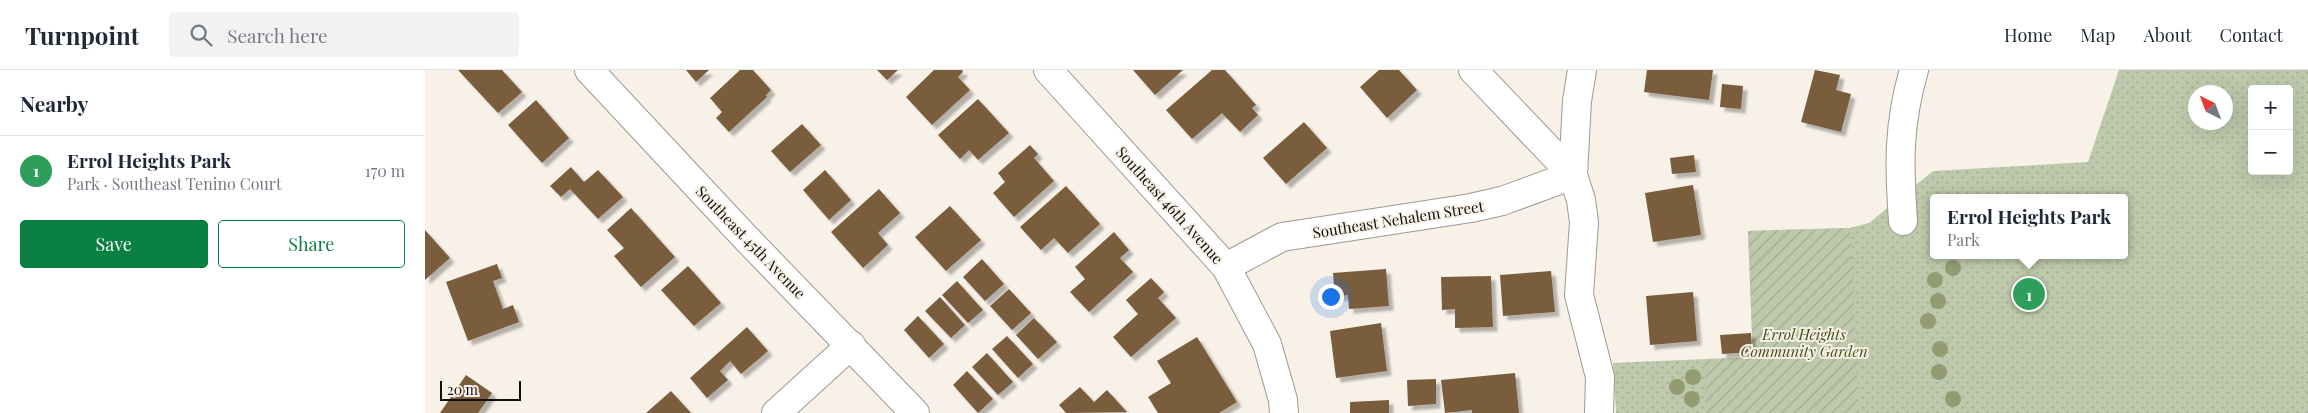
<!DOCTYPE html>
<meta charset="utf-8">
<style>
body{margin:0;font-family:"Playfair Display",serif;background:#f2f2f3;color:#1f2937}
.controls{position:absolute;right:15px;top:15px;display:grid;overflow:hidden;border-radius:5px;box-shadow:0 5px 20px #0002}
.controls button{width:45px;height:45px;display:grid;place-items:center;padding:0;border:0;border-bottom:1px solid #e0e1e3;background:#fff;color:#1f2937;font:25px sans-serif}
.compass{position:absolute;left:1763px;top:15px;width:45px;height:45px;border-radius:50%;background:#fff;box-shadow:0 5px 20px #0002;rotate:318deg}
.scale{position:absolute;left:15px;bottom:12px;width:81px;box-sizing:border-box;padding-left:5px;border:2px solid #110f0c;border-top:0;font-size:14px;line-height:18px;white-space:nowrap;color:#110f0c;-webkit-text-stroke:4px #f7f1e8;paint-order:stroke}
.you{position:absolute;left:905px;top:226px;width:18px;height:18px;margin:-12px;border:4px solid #fff;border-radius:50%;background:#1a73e8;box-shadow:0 0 0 8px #1a73e833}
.badge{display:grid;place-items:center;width:32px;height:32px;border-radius:50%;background:#0b8043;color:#fff;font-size:16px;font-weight:700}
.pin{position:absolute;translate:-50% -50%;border:2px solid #fff;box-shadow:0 1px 5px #0006}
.popup{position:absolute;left:1505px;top:124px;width:198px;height:65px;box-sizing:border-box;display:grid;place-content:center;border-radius:5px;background:#fff;filter:drop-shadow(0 1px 4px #0005);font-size:16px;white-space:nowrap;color:#747a83}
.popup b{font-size:19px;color:#1f2937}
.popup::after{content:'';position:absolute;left:50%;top:100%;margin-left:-10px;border:10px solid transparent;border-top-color:#fff}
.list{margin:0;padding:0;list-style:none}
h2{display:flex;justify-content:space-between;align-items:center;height:65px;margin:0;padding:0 20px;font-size:21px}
h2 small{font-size:16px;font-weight:400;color:#747a83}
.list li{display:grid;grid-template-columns:32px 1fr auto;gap:15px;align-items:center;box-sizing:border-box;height:70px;padding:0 20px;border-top:1px solid #e0e1e3}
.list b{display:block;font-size:19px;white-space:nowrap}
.list p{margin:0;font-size:16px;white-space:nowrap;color:#747a83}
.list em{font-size:16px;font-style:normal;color:#747a83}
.actions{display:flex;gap:10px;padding:15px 20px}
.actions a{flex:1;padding:11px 0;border:1px solid #0b8043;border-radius:5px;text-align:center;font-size:18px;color:#0b8043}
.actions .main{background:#0b8043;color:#fff}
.icon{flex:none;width:28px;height:28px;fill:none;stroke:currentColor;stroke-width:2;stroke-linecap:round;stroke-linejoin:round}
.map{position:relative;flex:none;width:1883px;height:343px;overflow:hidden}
header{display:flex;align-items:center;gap:30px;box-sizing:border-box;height:70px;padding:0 25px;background:#fff;border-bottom:1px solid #e0e1e3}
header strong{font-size:24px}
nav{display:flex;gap:28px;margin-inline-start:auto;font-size:18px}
.search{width:350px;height:45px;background:#f2f2f3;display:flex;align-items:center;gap:12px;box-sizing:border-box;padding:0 18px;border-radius:5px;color:#747a83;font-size:19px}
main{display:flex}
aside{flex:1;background:#fff}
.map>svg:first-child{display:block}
</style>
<header>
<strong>Turnpoint</strong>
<div class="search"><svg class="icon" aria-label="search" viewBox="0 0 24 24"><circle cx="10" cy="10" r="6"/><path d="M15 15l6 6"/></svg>Search here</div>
<nav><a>Home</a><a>Map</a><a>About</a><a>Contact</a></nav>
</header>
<main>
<aside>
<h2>Nearby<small></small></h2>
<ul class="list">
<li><span class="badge" style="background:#2e9e5b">1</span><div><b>Errol Heights Park</b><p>Park · Southeast Tenino Court</p></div><em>170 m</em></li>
</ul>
<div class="actions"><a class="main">Save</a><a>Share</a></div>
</aside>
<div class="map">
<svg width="1883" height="343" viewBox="0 0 1883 343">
<defs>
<pattern id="park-dots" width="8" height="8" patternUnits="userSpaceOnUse" patternTransform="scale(1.25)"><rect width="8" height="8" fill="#bec9ac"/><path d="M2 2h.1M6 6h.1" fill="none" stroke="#a2ab93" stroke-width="1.8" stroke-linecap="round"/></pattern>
<pattern id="garden-furrows" width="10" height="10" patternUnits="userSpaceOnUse" patternTransform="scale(1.25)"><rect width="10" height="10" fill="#bec9ac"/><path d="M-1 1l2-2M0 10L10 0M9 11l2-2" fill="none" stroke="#a2ab93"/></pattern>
<filter id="shadow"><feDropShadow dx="4.5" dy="4.5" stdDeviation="1" flood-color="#0004"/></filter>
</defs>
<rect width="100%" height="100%" fill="#f7f1e8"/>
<!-- park -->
<path fill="url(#park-dots)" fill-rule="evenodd" d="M 1694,0 L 1883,0 L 1883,343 L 1191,343 L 1188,293 L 1328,287 L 1323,161 L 1425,158 L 1444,153 L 1508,101 L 1663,92 ZM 1827,19 L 1864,19 L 1864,101 L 1827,101 ZM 1770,22 L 1800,22 L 1800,52 L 1770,52 ZM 1509,128 L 1699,128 L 1699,185 L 1509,185 Z"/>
<!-- garden -->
<polygon fill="url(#garden-furrows)" points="1425,158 1434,343 1282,343 1279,290 1328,287 1323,161"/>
<!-- building -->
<g fill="#7a5d3d" filter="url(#shadow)">
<polygon points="33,0 77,0 97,22 73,43"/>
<polygon points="261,0 284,0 271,12"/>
<polygon points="315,0 328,0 346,20 341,25 342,27 304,62 291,48 297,42 285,28"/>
<polygon points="452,0 473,0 462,10"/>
<polygon points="509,0 537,0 538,2 533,7 545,20 507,55 481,27"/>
<polygon points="708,0 758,0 730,25"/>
<polygon points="787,0 800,0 831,35 827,38 833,45 815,62 797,43 767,69 741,40"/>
<polygon points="954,0 974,0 992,20 962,48 935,17"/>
<polygon points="1222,0 1288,0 1284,30 1219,22"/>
<polygon points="1390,0 1415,5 1411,20 1426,24 1416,62 1376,52"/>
<polygon points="1297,14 1318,16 1316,39 1295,37"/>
<polygon points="553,29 584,63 553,90 544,80 535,89 513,65"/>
<polygon points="111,30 144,68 117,93 83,55"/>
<polygon points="879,52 902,78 861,114 838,88"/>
<polygon points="377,54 396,75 365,102 346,81"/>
<polygon points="605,75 613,84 609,88 629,111 589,147 568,123 580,112 573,103"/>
<polygon points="1269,85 1271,102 1247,104 1245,88"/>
<polygon points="146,97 159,112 173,100 198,127 173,149 145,119 136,127 125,116"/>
<polygon points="400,100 426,130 404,150 378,120"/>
<polygon points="1268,115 1276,165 1228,172 1220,123"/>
<polygon points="641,116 675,154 643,183 629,168 616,180 595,157"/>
<polygon points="454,119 475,143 453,163 463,175 438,198 406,162"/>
<polygon points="525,136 556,170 521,201 490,167"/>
<polygon points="206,138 250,187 216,217 189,186 199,178 182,160"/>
<polygon points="0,160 25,188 0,210"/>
<polygon points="689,162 704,180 695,188 708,202 664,242 645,222 660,209 650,197"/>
<polygon points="557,189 579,214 560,231 538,207"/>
<polygon points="72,194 77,208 68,211 78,239 88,235 94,252 43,271 21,212"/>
<polygon points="263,196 296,233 269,256 236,220"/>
<polygon points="961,199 964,236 924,239 923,225 910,227 908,203"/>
<polygon points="1126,201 1130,242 1078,246 1075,205"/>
<polygon points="1066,206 1068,257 1030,258 1030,239 1017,240 1016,207"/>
<polygon points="726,208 739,222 733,228 751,248 706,287 688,267 713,244 701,230"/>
<polygon points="532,211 558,240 543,253 517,225"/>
<polygon points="584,219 606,243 587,260 565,236"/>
<polygon points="1268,222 1272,271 1225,275 1221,226"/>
<polygon points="515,227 540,255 526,268 500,241"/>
<polygon points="493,246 519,274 504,288 479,260"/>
<polygon points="609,248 632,272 613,289 591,265"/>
<polygon points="956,253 962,301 911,308 905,261"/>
<polygon points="322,257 343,281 316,304 305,291 295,301 303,310 282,328 265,308"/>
<polygon points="1326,263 1327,282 1297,284 1295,265"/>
<polygon points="582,266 608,294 593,308 567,279"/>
<polygon points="772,267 812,332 794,343 733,343 723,327 746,313 732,291"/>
<polygon points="562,283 588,312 573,325 547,297"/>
<polygon points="542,301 568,329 553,343 528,315"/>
<polygon points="1090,303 1094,343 1047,343 1047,340 1020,343 1016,310"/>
<polygon points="41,305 67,323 53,343 15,343"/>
<polygon points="1011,309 1011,334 983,336 982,310"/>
<polygon points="655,317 669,332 682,320 702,342 641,343 634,335"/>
<polygon points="246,321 266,343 221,343"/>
<polygon points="964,330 964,343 925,343 925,332"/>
</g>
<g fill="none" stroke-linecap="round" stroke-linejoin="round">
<!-- minor casing -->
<g stroke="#9e9890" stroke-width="30">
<g id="minor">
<polyline points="164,0 319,166 490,343"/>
<polyline points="623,0 801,197 842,274 858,330 859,343"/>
<polyline points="1157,0 1152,31 1148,105 1156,130 1159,152 1154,225 1175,307 1174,343"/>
<path d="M 1478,151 C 1474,95 1473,55 1489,0"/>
<polyline points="801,197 857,167 1046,138 1077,131 1148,105 1048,0"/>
<polyline points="351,343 426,275"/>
</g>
</g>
<!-- minor -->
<use href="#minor" stroke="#fff" stroke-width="28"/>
</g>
<!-- trees -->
<g fill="#949b73">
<circle cx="1528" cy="198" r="8"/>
<circle cx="1510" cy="210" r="8"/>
<circle cx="1513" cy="231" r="8"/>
<circle cx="1503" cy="251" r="8"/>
<circle cx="1515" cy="279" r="8"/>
<circle cx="1514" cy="302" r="8"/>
<circle cx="1268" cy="307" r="8"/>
<circle cx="1252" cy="317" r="8"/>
<circle cx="1267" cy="329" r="8"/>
<circle cx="1528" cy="329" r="8"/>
</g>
<g text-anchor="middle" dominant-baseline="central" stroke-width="4" stroke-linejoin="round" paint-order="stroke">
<!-- street labels -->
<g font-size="15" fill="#110f0c" stroke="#f7f1e8">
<text transform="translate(745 135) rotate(48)">Southeast 46th Avenue</text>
<text transform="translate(973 149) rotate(-9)">Southeast Nehalem Street</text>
<text transform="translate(326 172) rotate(46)">Southeast 45th Avenue</text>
</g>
<!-- park labels -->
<g font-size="15" font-style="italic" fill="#435414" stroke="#f7f1e8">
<text x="1379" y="264">Errol Heights<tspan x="1379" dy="17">Community Garden</tspan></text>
</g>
</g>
</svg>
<div class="controls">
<button>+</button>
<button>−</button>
</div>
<svg class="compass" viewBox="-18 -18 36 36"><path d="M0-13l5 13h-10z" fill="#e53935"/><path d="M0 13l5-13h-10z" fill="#747a83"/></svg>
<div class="scale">20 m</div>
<div class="you"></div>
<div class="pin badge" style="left:1604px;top:224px;background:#2e9e5b">1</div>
<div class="popup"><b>Errol Heights Park</b>Park</div>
</div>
</main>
